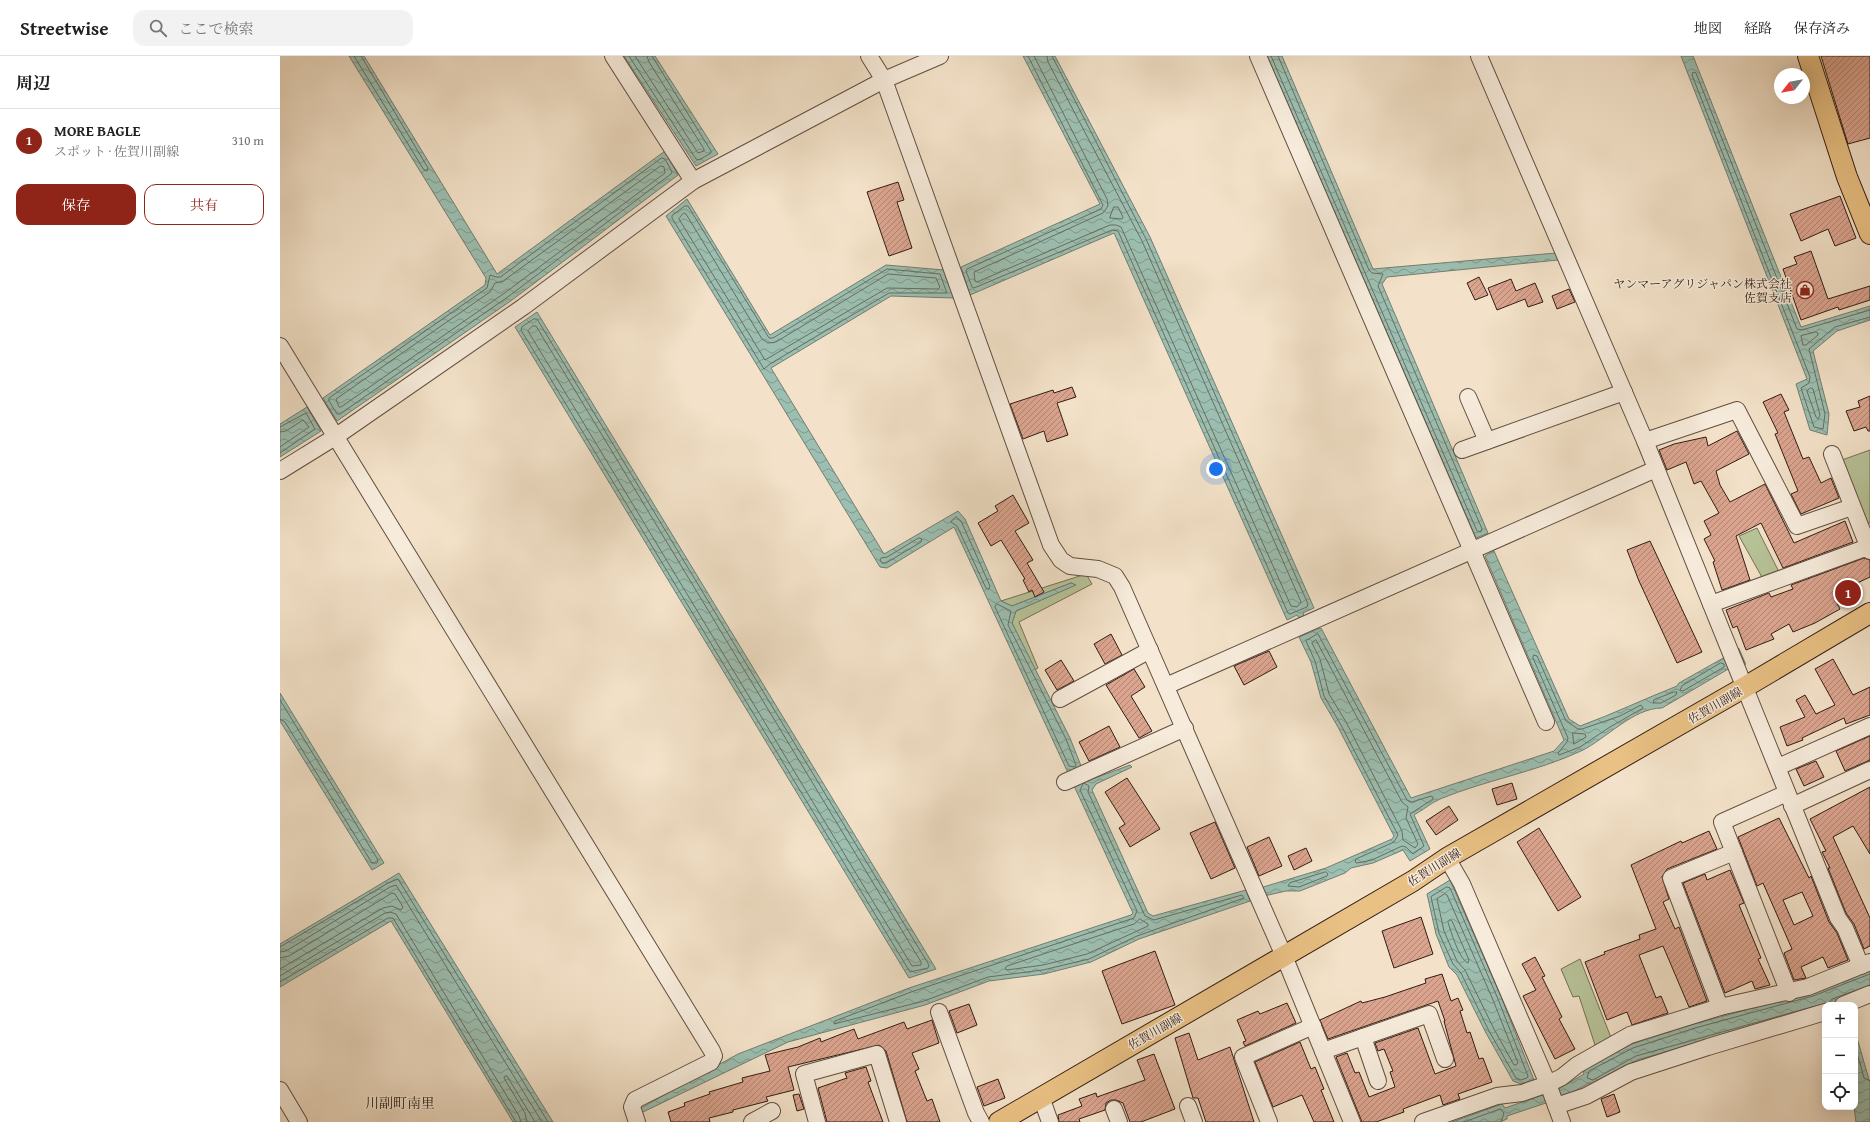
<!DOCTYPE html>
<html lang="ja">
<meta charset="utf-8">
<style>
body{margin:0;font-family:"Gentium Book Plus","Noto Serif JP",serif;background:#f2f2f2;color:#202124}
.controls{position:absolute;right:12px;bottom:12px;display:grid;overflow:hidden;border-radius:8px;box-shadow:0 4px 16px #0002}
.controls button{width:36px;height:36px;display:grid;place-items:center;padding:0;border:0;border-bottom:1px solid #e0e0e0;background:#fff;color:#202124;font:20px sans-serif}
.compass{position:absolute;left:1494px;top:12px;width:36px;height:36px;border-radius:50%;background:#fff;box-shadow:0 4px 16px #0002;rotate:239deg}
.you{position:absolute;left:936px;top:413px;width:14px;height:14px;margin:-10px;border:3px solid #fff;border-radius:50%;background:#1a73e8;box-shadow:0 0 0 6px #1a73e833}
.badge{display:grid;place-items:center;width:26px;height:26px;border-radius:50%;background:#8f2418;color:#fff;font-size:13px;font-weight:700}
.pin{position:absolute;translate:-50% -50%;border:2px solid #fff;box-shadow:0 1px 4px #0006}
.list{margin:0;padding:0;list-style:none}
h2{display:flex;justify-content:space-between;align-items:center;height:52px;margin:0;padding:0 16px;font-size:17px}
h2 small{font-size:13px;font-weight:400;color:#757577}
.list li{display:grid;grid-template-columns:26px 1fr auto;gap:12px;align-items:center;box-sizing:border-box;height:64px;padding:0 16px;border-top:1px solid #e0e0e0}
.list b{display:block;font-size:15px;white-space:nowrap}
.list p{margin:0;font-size:13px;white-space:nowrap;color:#757577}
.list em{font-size:13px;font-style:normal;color:#757577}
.actions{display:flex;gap:8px;padding:12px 16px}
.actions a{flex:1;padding:9px 0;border:1px solid #8f2418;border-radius:12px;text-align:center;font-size:14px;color:#8f2418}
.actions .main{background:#8f2418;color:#fff}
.icon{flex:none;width:22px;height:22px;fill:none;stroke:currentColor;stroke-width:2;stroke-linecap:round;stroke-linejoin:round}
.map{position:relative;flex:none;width:1590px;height:1066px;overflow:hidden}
header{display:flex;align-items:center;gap:24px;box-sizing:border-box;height:56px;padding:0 20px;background:#fff;border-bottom:1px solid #e0e0e0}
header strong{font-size:19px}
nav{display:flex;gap:22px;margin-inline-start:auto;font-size:14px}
.search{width:280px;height:36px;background:#f2f2f2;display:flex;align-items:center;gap:10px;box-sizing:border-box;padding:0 14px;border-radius:12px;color:#757577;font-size:15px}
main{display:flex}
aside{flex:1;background:#fff}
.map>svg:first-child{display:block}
</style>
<header>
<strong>Streetwise</strong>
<div class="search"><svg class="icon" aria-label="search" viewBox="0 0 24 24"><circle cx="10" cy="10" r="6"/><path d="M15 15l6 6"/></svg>ここで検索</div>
<nav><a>地図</a><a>経路</a><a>保存済み</a></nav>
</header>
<main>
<aside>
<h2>周辺<small></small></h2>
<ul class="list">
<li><span class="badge">1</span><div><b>MORE BAGLE</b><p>スポット · 佐賀川副線</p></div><em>310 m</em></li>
</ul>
<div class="actions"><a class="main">保存</a><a>共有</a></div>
</aside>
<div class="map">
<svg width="1590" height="1066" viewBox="0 0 1590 1066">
<defs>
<pattern id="water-waves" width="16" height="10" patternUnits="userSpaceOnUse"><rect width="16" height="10" fill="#9cbfb1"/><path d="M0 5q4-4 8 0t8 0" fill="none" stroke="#809a8f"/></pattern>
<pattern id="building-hatch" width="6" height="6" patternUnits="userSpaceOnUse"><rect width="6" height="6" fill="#dba48f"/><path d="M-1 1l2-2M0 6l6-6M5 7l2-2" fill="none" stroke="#b28574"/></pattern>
</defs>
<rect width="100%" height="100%" fill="#f3e2c9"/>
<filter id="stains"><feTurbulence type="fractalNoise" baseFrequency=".005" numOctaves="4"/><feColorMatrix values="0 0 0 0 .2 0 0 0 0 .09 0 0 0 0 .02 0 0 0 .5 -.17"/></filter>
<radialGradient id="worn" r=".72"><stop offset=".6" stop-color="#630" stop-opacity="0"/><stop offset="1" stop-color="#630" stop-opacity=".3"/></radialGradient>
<!-- green -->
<g fill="#b8c499" stroke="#757056">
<polygon points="1590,394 1590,467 1586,468 1562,404"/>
<polygon points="1477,472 1500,518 1483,523 1459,480"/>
<polygon points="806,518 812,528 739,566 758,612 755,614 732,567 736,555 795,529 791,527 732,550 721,545"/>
<polygon points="1300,903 1332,984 1316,992 1299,940 1293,941 1281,913"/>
</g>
<!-- water -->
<g fill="url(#water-waves)" stroke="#727e72">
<polygon points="69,0 84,0 217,218 385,95 398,119 232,244 57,365 43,342 205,229 206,222"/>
<polygon points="344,0 375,0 438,98 416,110"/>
<polygon points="743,0 775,0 870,181 1034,552 1023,557 1024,560 1019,562 1017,559 1007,564 834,177 690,239 681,211 820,148"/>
<polygon points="987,0 1002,0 1093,213 1276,197 1278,204 1107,221 1102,228 1208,477 1196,482"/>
<polygon points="1401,0 1413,0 1521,271 1590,250 1590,264 1557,275 1533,295 1549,358 1547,379 1530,374 1516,328 1527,323"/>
<polygon points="407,143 490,279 606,209 664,214 674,242 611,240 491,312 604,498 678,455 685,463 721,545 732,550 791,527 796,529 736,555 732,567 790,682 807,725 850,709 852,711 816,728 812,734 868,857 873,860 966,834 970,845 859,883 811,906 764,918 709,925 645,949 508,986 361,1057 359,1053 458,998 629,932 851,859 853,857 674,471 607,512 600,511 386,160"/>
<polygon points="257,256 656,913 629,922 235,271"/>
<polygon points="27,351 41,375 0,401 0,368"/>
<path d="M 1214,495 L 1289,663 L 1300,670 C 1333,658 1364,643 1397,630 L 1399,627 L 1445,601 L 1450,612 L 1382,652 C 1353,652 1326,683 1301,695 C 1256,716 1206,724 1160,743 C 1151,747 1143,754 1134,759 L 1150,793 L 1130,805 L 1123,794 L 1093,807 L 1071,812 L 1065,817 L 1020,835 L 1006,835 L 984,840 L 980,832 L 1046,812 L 1112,783 L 1114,780 L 1058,671 L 1041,642 L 1031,606 L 1019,581 L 1041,572 L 1131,742 L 1274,695 L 1284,684 L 1205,500 Z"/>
<polygon points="0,637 104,807 92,814 0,665"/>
<polygon points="119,817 273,1066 233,1066 111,865 0,931 0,888"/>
<polygon points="1170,824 1222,943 1254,1024 1241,1028 1233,1025 1206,977 1177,919 1169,911 1156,878 1147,838"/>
<polygon points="1590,913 1590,932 1543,951 1357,1004 1311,1030 1309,1027 1284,1041 1227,1060 1227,1063 1220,1066 1172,1066 1222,1048 1225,1052 1277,1034 1304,1018 1302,1014 1352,988 1414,968 1532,936"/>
<polygon points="1575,975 1590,1027 1590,1066 1576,1066 1574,1051 1575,1051"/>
</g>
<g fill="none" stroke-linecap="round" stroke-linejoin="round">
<!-- shore -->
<g stroke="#676e62" stroke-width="1">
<polyline points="74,0 144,114 147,115 148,112 81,0"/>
<polyline points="349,0 416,103 419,104 431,97 431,95 372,0"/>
<polyline points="355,0 418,97 424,95 424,93 369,6 367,0"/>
<polyline points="748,0 823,149 821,153 687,213 686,215 692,231 694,232 832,174 838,175 1008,557 1010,558 1027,551 1028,548 866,183 772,0"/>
<polyline points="754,0 827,143 828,150 823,157 694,216 695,225 697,226 830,169 836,169 841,171 1011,550 1017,551 1021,546 862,185 768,6 767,0"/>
<polyline points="991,0 1197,475 1201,476 1202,473 1098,230 1103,218 1092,217 1089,214 998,0"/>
<polygon points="382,102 385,103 392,116 391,118 229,240 60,358 57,358 49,345 49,342 207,232 210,219 216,221 220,221"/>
<polygon points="381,110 384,111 385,117 226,236 61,351 59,351 56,343 210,236 215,227 223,225"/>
<polygon points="405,150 408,150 489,282 493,282 607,213 660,218 667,237 609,237 490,308 484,313 392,162 392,160"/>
<polygon points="834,151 838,151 843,161 842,163 830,162"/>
<polygon points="404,157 406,158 482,283 488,287 496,286 608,218 656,222 660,231 658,233 607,232 485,304 399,163"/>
<polyline points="1590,254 1522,274 1517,273 1416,17 1413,16 1412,19 1530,321 1529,327 1521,332 1534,371 1543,373 1545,358 1529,293 1555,271 1590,261"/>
<polygon points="254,263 257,263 649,909 648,912 630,916 241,274 242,271"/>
<polygon points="253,270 256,270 641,906 641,909 632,910 248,275"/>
<polygon points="1536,276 1538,277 1538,279 1526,289 1523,289 1521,280"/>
<polygon points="1531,332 1533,333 1540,359 1538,363 1536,361 1527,335"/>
<polyline points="0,371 26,357 35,373 0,397"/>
<polyline points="0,376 6,375 23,364 29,371 0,391"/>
<polygon points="676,461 681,465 710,530 709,533 706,532 677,470 671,466"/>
<polygon points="639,482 642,483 641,486 606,507 602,507 600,504 601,502 607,501"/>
<polygon points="717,548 731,555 728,569 786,683 796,709 795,711 789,710 715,551"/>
<polygon points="1038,578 1127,744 1132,746 1151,740 1153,741 1153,743 1130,758 1144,790 1133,798 1126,791 1122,790 1092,804 1077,807 1075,806 1076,803 1114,786 1118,779 1061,669 1044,640 1035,605 1026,585"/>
<polygon points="1036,584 1122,746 1128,751 1126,762 1138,788 1135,792 1123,784 1122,775 1066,666 1049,638 1040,603 1032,587"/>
<polygon points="1254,599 1257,600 1286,665 1298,673 1302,673 1340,660 1361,649 1363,652 1330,671 1300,691 1279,699 1278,697 1287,686 1288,682 1253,602"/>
<polygon points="1441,607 1444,608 1444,611 1403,635 1400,634 1402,630"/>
<polygon points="1394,636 1397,636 1396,639 1381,647 1373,647 1374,644"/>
<polyline points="0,644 98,804 97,807 92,807 5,666 0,663"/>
<polygon points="1293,677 1305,678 1306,681 1294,688"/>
<polyline points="803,728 800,734 857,855 854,862 631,936 555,965 554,968 644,945 708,921 763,914 809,903 857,880 964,842 962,839 874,864 865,860 808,736 809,730 804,727"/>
<polygon points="1046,816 1048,818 1047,820 1019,831 1008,830 1010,827"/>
<polygon points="1167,831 1170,832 1218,943 1248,1020 1247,1022 1241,1024 1236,1022 1209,975 1181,917 1173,908 1159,877 1151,841"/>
<polygon points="1165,838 1167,839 1213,944 1238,1007 1236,1009 1234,1009 1214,973 1185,914 1177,905 1164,875 1157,843"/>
<polygon points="860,863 868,868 868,870 807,898 763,909 727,914 725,912 727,910 854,868"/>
<path d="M 1170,864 L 1172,865 L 1189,904 L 1188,907 C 1179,903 1171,876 1168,866 Z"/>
<polyline points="0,891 108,827 118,823 268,1066"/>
<polyline points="0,896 6,895 110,831 116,829 262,1066"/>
<polyline points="0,902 9,900 112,837 115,838 123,851 121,854 112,850 103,852 0,913"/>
<polyline points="0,920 105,857 110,856 116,858 239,1060 241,1066"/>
<polyline points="0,926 108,862 113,862 236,1066"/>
<polyline points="1546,947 1356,1000 1313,1024 1307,1022 1309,1015 1353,992 1415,972 1533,940 1590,918"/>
<polyline points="1548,948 1552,943 1590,929"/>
<polyline points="1575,990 1584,1022 1590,1025"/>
<polyline points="247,1066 245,1057 224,1022 225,1020 227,1020 255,1066"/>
<polyline points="1184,1066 1220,1053 1224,1057 1221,1066"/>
</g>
<!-- stream -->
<polyline stroke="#727e72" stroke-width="4" points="1458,594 1464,608"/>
</g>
<!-- building -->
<g fill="url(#building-hatch)" stroke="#321c13" fill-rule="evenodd">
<polygon points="1541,0 1590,0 1590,82 1568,88"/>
<polygon points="618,126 624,144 617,146 632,192 609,200 587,136"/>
<polygon points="1560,140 1576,182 1555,190 1548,173 1521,185 1510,158"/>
<polygon points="1531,195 1548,243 1590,230 1590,244 1559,254 1558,251 1521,264 1503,213 1517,208 1514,201"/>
<polygon points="1199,221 1208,239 1195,244 1187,227"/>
<polygon points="1231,223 1236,235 1255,227 1263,246 1248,251 1245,243 1217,254 1208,232"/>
<polygon points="1289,233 1295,246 1277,253 1272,240"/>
<polygon points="792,331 796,341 777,347 788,379 767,386 764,375 743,383 730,348 773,334 774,337"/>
<polygon points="1501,338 1509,354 1504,356 1523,403 1529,401 1541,427 1551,422 1559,442 1521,458 1511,438 1518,435 1495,378 1498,377 1483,346"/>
<polygon points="1590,340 1590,375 1588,375 1586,371 1574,375 1566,355 1580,351 1578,345"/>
<polygon points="1457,375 1469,398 1436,415 1440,429 1450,446 1485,428 1514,487 1565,465 1573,486 1503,512 1481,467 1456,480 1470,524 1442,534 1433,506 1435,505 1424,483 1431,479 1424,465 1439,457 1421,425 1414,428 1406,406 1387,414 1379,394 1394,388 1426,381 1428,390"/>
<polygon points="733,439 749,467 735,475 753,504 747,507 764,536 755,541 752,534 749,536 743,524 745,523 721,484 711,490 698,467 718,455 715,450"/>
<polygon points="1370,485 1422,596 1397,607 1359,525 1347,494"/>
<polygon points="1584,502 1590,504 1590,521 1573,529 1577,538 1557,547 1560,553 1535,567 1513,576 1509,568 1491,578 1494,583 1466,594 1457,570 1453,572 1446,554 1489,537 1491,541 1513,533 1511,529"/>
<polygon points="831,578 842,599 825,608 814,588"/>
<polygon points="989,595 997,611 964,629 954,610"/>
<polygon points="1553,603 1573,639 1590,631 1590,659 1566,668 1564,662 1522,682 1523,684 1507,690 1500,671 1525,661 1516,644 1525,639 1536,658 1555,649 1535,613"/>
<polygon points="781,604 794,625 777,634 765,614"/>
<polygon points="854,613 865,631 851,640 872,675 859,682 826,629"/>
<polygon points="829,670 840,691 809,705 799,686"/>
<polygon points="1590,680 1590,704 1565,715 1556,695"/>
<polygon points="1536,705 1544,721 1524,730 1516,713"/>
<polygon points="847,722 880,773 850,791 839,772 845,768 825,736"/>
<polygon points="1232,727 1237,743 1217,749 1212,733"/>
<polygon points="1590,731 1590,798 1573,770 1553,781 1590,862 1590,890 1584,893 1574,868 1566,857 1548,812 1550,812 1542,796 1546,795 1530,763"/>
<polygon points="1169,750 1178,764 1156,779 1146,765"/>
<path d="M 1499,762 L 1529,822 L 1531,820 L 1549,866 L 1557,877 L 1568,904 L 1548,912 L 1543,901 L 1521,911 L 1526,922 L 1514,924 L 1504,897 L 1512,893 L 1483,827 L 1477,830 L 1458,781 ZM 1522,836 L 1533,860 L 1514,869 L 1503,844 Z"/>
<polygon points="935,766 955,812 931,823 910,777"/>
<polygon points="1259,772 1301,841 1278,855 1237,786"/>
<polygon points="1429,775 1437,793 1387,813 1382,821 1389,843 1383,846 1395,873 1399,871 1427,945 1409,951 1383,890 1359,899 1376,942 1381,940 1388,957 1352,969 1347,956 1327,964 1305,906 1325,898 1324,896 1360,883 1359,879 1376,873 1351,809 1401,785 1402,787"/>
<polygon points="989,781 1002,810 979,820 967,791"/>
<polygon points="1026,792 1032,805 1014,814 1008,800"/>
<polygon points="1450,814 1464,847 1459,849 1481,902 1478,903 1490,929 1475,933 1472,925 1445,937 1403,827 1425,818 1427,824"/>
<polygon points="1141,861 1153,898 1114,912 1102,875"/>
<polygon points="875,895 895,949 842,968 822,915"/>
<polygon points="1255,901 1265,920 1262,921 1282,961 1279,963 1295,993 1275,1003 1243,940 1256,934 1242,908"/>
<polygon points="1162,918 1171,945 1178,942 1183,954 1180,955 1187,977 1190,976 1199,1003 1203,1002 1212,1026 1178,1038 1180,1043 1163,1049 1160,1039 1123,1053 1124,1056 1096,1066 1082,1066 1056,1001 1067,997 1075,1017 1079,1016 1089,1041 1115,1031 1110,1016 1113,1015 1104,993 1098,995 1095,987 1138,972 1155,1018 1176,1010 1164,965 1165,965 1158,945 1048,983 1040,964 1081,945 1082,947 1105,941 1146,927 1145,923"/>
<polygon points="1007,947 1016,967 965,990 963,986 966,985 957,964 978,955 980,958"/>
<polygon points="689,948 697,969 677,977 669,955"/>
<polygon points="652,964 659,987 632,997 639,1013 635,1015 647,1045 652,1043 660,1066 627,1066 606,995 599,989 508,1011 514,1034 486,1041 488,1045 453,1054 453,1056 429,1062 430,1066 391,1066 388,1056 405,1050 404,1047 430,1038 429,1036 463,1026 462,1022 490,1015 485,999 518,991 540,982 541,986 574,973 578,983 624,966 627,973"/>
<polygon points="909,977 918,1004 950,991 974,1066 926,1066 918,1042 913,1042 895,982"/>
<polygon points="1020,986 1031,1013 1035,1011 1044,1033 1041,1034 1054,1066 1034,1066 1022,1039 993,1051 975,1006"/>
<polygon points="874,998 895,1053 861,1066 850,1066 843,1047 836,1044 831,1044 826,1047 825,1054 799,1063 800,1066 779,1066 778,1059 802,1050 799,1043 816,1037 817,1041 865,1024 857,1004"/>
<polygon points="586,1011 591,1025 588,1026 603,1066 547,1066 538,1032 567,1022 565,1017"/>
<polygon points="718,1023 725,1042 704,1050 697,1031"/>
<polygon points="519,1038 524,1053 517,1055 513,1039"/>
<polygon points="1334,1038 1340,1056 1327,1061 1321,1043"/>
</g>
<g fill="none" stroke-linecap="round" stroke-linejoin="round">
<!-- minor casing -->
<g stroke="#624e40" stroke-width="18">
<g id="minor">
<polyline points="333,0 413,125"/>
<polyline points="589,0 604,24 771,489 781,504 790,510 818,513 835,520 842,531 1004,900 1072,1066"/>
<polyline points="978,0 1266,666"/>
<polyline points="1199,0 1365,385 1558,862 1565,872 1581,910"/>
<polyline points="0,290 432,995 434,1000 431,1006 355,1044 352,1051 357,1066"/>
<polyline points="1188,341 1207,385"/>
<polyline points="1365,385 1457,354 1517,470 1572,451"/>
<polyline points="1182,394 1344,336"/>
<polyline points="1552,398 1590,495"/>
<polyline points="0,415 55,381 243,251 413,125 604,24 660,0"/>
<polyline points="1431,548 1588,491"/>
<polyline points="886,630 1376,413"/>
<polyline points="780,643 870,594"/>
<polyline points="1498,711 1590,670"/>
<polyline points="785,726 905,672"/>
<polyline points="1507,737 1442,766 1509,937"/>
<polyline points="1512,750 1590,714"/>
<polyline points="1167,802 1182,828 1268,1028 1282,1066"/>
<polyline points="1563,949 1590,938"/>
<polyline points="1440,951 1391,822 1454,796"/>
<polyline points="659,956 696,1057 701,1066"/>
<polyline points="1083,981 1098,1025"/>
<polyline points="1043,995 1149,958 1165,1003"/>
<polyline points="0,1034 19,1066"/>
<polyline points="761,1041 770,1066"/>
<polyline points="908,1050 914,1066"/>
<polyline points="1276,1050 1306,1040 1351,1016 1428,991 1545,956"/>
<polyline points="834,1053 839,1066"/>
<polyline points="472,1066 492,1055"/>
<polyline points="537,1066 524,1018 597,998 618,1066"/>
<polyline points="989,1066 963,1001 1033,970"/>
<polyline points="1143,1066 1217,1040 1242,1037 1268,1028 1282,1021 1297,1009 1350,979 1440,951 1528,931 1590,906"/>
</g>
</g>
<!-- major casing -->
<g stroke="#321c13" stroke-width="22">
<g id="major">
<polyline points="1528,0 1567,121 1590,178"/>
<polyline points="719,1066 1133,825 1167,802 1465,631 1590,557"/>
</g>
</g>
<!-- minor -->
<use href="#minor" stroke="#f7ecdc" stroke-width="16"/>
<!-- major -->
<use href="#major" stroke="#eac184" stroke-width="20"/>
</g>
<!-- icons -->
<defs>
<g id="shop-ring" transform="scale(0.9)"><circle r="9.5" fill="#f7ecdc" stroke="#8f2418" stroke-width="1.5"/><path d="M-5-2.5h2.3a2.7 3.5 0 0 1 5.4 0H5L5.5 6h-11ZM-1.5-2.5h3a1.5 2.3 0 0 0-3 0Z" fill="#8f2418"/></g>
</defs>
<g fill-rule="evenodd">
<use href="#shop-ring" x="1525" y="234"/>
</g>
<g text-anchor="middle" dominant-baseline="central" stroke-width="3" stroke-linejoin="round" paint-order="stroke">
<!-- poi labels -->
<g font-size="12" fill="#321c13" stroke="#f7ecdc" text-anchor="end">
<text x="1512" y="227">ヤンマーアグリジャパン株式会社<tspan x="1512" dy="14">佐賀支店</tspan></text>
</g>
<!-- street labels -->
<g font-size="12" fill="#321c13" stroke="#f7ecdc">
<text transform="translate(1435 649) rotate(-30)">佐賀川副線</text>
<text transform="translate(1154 811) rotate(-32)">佐賀川副線</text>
<text transform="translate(875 975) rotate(-30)">佐賀川副線</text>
</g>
<!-- quarter labels -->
<g font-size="14" fill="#321c13" stroke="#f7ecdc">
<text x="120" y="1047">川副町南里</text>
</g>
</g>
<rect width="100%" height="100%" filter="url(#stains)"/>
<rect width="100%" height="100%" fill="url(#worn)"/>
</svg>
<div class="controls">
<button>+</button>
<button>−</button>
<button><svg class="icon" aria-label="locate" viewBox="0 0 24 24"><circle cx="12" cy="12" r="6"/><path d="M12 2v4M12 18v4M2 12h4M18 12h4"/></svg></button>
</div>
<svg class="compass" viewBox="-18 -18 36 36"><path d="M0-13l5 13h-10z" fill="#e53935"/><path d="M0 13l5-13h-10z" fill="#757577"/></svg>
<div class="you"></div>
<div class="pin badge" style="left:1568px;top:537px">1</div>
</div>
</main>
